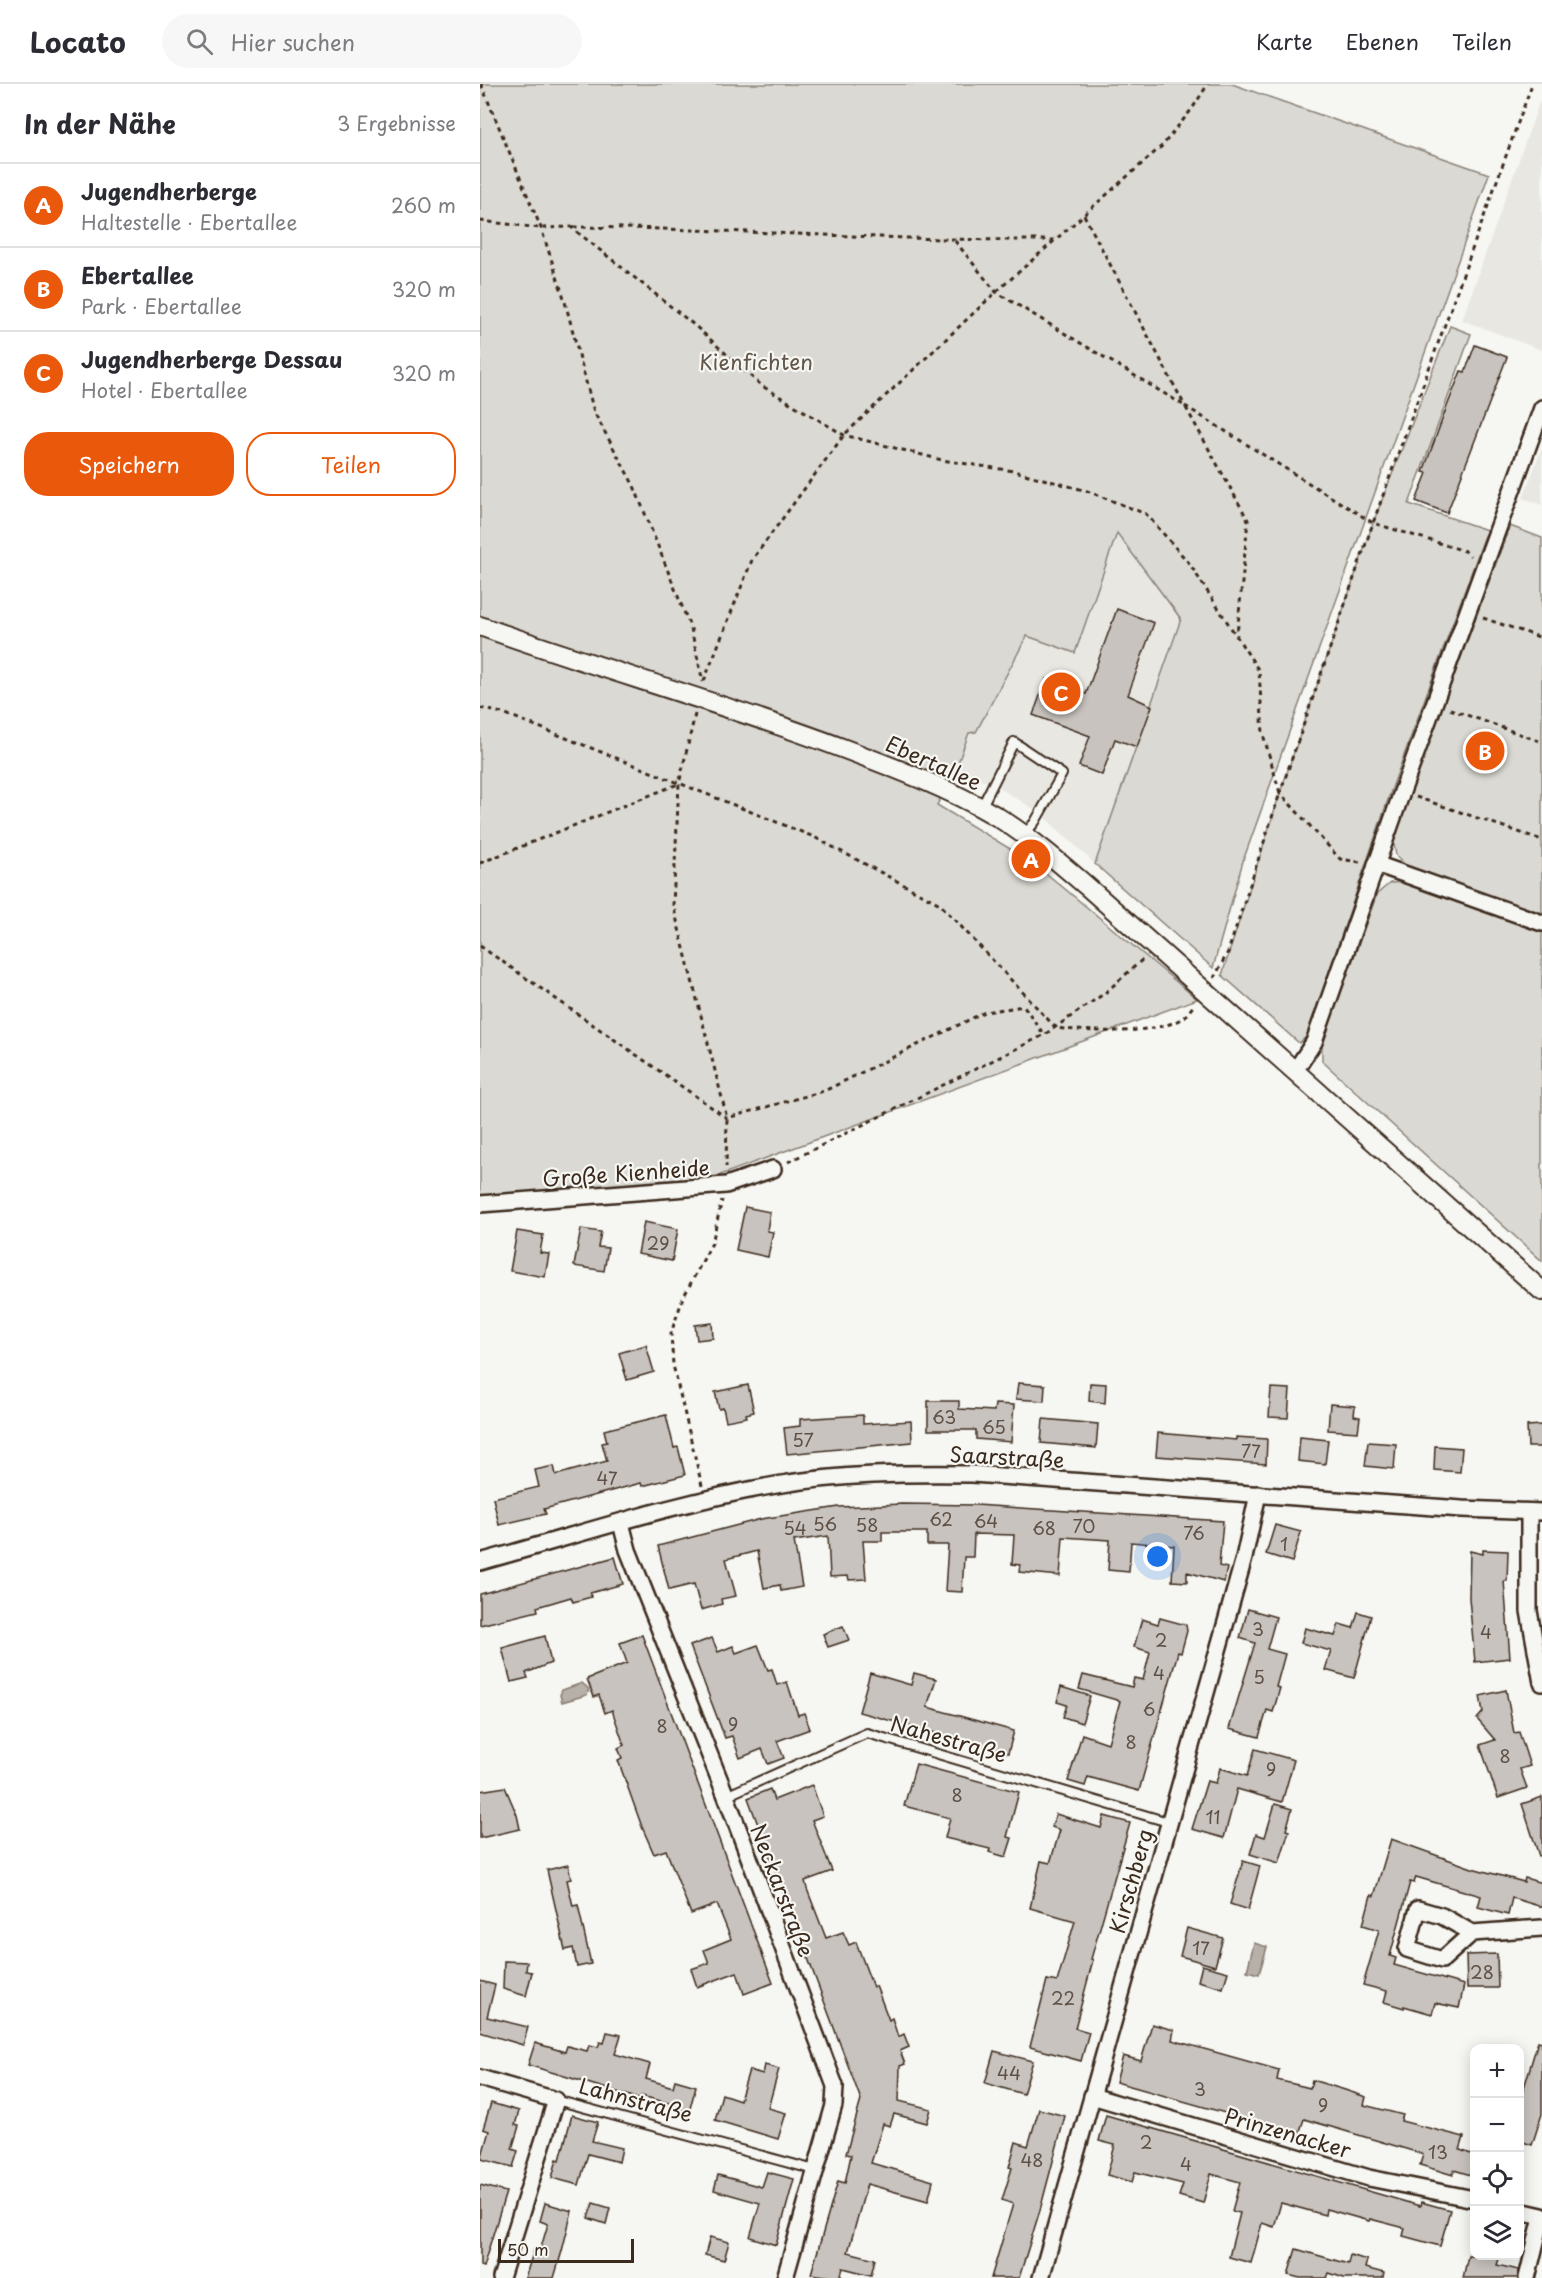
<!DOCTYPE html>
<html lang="de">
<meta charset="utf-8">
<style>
body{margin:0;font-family:"Playpen Sans",sans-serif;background:#f7f7f7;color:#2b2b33}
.controls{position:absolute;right:18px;bottom:18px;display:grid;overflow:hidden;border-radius:12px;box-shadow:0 3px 15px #0003}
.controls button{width:54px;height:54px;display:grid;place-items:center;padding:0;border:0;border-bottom:2px solid #e1e1e2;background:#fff;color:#2b2b33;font:30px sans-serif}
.scale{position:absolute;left:18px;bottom:15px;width:136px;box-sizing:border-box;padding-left:6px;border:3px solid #3b2a1e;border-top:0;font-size:16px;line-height:21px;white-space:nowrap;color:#3b2a1e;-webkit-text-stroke:4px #f6f6f2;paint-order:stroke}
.you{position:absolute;left:678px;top:1473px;width:21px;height:21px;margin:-15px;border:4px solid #fff;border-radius:50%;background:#1a73e8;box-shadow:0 0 0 9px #1a73e833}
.badge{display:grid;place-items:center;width:39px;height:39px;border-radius:50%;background:#ea580c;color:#fff;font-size:20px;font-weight:700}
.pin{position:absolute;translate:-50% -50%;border:3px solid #fff;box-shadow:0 2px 6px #0006}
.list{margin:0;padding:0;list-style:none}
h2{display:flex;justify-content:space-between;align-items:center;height:78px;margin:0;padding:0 24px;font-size:26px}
h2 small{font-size:20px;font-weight:400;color:#7c7c81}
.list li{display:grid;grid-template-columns:39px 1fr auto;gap:18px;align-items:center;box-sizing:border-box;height:84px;padding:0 24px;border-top:2px solid #e1e1e2}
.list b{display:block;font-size:22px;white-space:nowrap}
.list p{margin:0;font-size:20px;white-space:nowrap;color:#7c7c81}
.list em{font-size:20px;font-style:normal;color:#7c7c81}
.actions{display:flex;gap:12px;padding:18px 24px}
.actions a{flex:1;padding:14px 0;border:2px solid #ea580c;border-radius:24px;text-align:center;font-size:21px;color:#ea580c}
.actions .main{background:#ea580c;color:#fff}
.icon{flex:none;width:33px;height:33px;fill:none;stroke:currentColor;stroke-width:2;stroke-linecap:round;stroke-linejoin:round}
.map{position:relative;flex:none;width:1062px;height:2194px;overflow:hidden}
header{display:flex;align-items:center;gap:36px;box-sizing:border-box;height:84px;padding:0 30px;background:#fff;border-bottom:2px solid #e1e1e2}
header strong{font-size:28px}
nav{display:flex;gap:33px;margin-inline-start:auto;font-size:21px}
.search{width:420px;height:54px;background:#f7f7f7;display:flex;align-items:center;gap:15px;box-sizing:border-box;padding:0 21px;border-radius:33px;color:#7c7c81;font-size:22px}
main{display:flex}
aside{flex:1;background:#fff}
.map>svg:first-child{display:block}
</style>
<header>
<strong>Locato</strong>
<div class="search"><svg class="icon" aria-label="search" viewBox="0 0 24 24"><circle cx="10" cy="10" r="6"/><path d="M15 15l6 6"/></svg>Hier suchen</div>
<nav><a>Karte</a><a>Ebenen</a><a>Teilen</a></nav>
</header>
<main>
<aside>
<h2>In der Nähe<small>3 Ergebnisse</small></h2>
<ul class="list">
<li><span class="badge">A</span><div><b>Jugendherberge</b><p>Haltestelle · Ebertallee</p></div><em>260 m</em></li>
<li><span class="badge">B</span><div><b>Ebertallee</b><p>Park · Ebertallee</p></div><em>320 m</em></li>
<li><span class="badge">C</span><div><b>Jugendherberge Dessau</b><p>Hotel · Ebertallee</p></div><em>320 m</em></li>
</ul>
<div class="actions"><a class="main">Speichern</a><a>Teilen</a></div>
</aside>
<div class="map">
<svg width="1062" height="2194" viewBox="0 0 1062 2194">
<rect width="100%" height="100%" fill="#f6f6f2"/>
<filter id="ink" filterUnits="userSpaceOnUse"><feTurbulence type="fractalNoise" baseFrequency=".0167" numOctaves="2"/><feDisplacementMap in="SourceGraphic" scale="12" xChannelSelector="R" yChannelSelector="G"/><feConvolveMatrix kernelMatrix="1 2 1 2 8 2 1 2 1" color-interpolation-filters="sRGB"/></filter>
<g filter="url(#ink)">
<!-- built -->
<g fill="#e8e7e2">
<polygon points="1062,11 1062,266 982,236"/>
<polygon points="1062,364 1062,421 1043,414"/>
<polygon points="637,448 701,534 615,780 561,730 515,701 475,687 490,649 496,648 547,552 595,569"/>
</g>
<!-- green -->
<g fill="#dad9d3" stroke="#8a8278" stroke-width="1.5">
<polygon points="0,0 752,0 1009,90 763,777 733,884 615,780 701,535 637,449 595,569 547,552 496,648 489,649 475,687 457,721 555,780 717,915 224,1097 0,1115"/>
<polygon points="970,242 991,250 929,420 1007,446 912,704 827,952 819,959 742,891 800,709 893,439"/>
<polygon points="1030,442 1062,454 1062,831 927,783 916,771 913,756"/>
<polygon points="925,798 1062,847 1062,1177 842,977 842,960 897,810 910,799"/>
</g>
<!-- water -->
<g fill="#b6b0a9" stroke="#857a71" stroke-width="1.5">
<polygon points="102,1599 109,1605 107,1611 82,1618 80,1611 82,1606"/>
<polygon points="774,1859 787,1863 779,1890 767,1887"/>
</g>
<!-- building -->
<g fill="#c8c3be" stroke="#3b2a1e" stroke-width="1.5">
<polygon points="995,261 1027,273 967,429 936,417 947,389 943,388 966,325 981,287 985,288"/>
<polygon points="637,525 674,539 648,611 672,622 657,663 635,655 622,691 599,682 610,652 553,631 566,595 606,610"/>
<polygon points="265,1123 290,1128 287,1147 293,1148 288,1173 256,1166"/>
<polygon points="164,1138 198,1145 192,1177 158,1170"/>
<polygon points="101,1145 121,1148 118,1163 128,1164 124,1187 94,1182"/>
<polygon points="37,1147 63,1151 60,1169 69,1170 65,1193 30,1187"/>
<polygon points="232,1239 233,1254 217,1256 215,1241"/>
<polygon points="166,1261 174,1288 147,1296 139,1269"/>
<polygon points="538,1299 565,1301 564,1317 536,1315"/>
<polygon points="610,1299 626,1300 625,1319 609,1317"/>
<polygon points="268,1301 274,1328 266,1330 267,1333 246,1337 243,1324 239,1325 235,1308"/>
<polygon points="791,1304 810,1305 808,1334 789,1333"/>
<polygon points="448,1317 479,1317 479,1325 514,1327 515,1320 534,1321 531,1358 496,1355 496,1346 448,1346"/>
<polygon points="850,1320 875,1322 874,1332 880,1333 878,1348 848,1346"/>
<polygon points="186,1331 194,1364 198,1363 205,1391 162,1402 161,1399 64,1425 66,1430 19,1441 13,1414 59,1403 55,1386 74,1382 76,1391 127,1377 122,1359 127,1358 124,1346"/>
<polygon points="383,1331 383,1340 431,1337 432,1358 307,1370 304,1344 320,1342 320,1335"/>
<polygon points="563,1335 618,1340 616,1364 561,1359"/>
<polygon points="1062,1341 1062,1363 1048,1363 1047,1342"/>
<polygon points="678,1349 756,1356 756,1353 787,1355 786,1380 676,1372"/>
<polygon points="820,1353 848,1356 845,1380 818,1377"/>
<polygon points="888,1358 916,1360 914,1385 885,1382"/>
<polygon points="955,1362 982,1364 980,1388 954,1386"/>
<polygon points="422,1420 496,1421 743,1437 739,1482 747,1484 744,1498 707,1488 707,1498 692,1497 694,1462 651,1458 649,1488 628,1486 630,1456 583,1453 580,1492 539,1488 540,1481 532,1480 534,1451 494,1450 493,1473 484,1473 482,1508 465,1507 468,1461 447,1461 447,1448 402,1448 402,1457 383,1457 386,1495 369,1496 368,1492 350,1493 348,1452 314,1457 322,1503 301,1507 300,1501 284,1504 277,1467 246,1475 256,1512 241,1515 242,1520 221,1526 214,1500 189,1506 178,1462 281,1435 359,1423"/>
<polygon points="795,1441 821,1448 812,1478 786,1470"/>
<polygon points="1003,1466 1028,1467 1027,1497 1024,1497 1030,1574 995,1578 989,1514 990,1467 1003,1470"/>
<polygon points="135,1473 143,1500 110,1509 111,1513 93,1518 91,1513 57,1523 58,1527 0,1541 0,1510"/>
<polygon points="768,1525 796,1533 787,1565 805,1570 796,1603 800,1604 793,1628 787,1626 779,1653 749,1645 775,1559 760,1554"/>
<polygon points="878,1528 891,1532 874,1594 845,1586 851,1567 821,1559 825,1544 855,1552 859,1540 873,1544"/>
<polygon points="680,1534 706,1541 707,1547 701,1569 698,1568 659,1707 608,1693 605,1702 588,1697 602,1650 628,1659 640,1617 599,1605 603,1591 652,1603 654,1594 663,1596 670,1568 654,1563 662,1535 678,1540"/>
<polygon points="363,1542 369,1556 348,1563 343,1550"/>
<polygon points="162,1551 293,1899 264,1910 257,1888 217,1903 211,1885 229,1879 224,1866 251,1855 237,1820 211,1830 186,1766 174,1770 162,1743 138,1676 142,1674 138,1664 144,1661 132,1626 125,1629 119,1611 114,1613 107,1595 147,1579 140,1559"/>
<polygon points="65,1552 71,1579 46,1589 48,1594 31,1598 22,1564"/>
<polygon points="232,1554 238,1568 253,1562 256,1569 278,1561 288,1586 292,1585 297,1601 307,1598 318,1631 324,1629 330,1645 297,1657 304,1674 288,1680 282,1665 260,1674 252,1652 245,1654 210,1562"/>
<polygon points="390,1589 431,1601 434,1589 456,1595 447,1623 534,1647 528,1669 379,1628"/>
<polygon points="581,1603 610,1612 602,1639 583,1633 587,1621 577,1618"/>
<polygon points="1026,1606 1034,1649 1039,1648 1050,1682 1040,1685 1047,1704 1018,1714 1000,1661 1015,1656 997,1635 1003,1628 1000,1612"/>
<polygon points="775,1665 814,1676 802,1718 757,1705 744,1754 712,1745 727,1697 736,1699 740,1684 767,1692"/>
<polygon points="436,1680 539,1708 527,1753 532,1754 526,1773 509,1768 510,1765 465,1754 470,1734 424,1722"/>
<polygon points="332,1701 343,1732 332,1736 352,1787 325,1797 327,1805 346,1854 363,1848 369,1861 376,1858 393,1903 396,1902 409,1936 412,1934 418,1953 424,1950 429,1963 420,1967 425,1980 420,1982 419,2017 451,2025 447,2039 414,2030 410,2042 403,2040 391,2079 453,2097 448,2117 387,2100 368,2168 395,2175 391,2191 363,2184 360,2194 331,2190 358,2097 365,2099 371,2071 366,2070 381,2016 268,1714 290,1705 294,1716"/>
<polygon points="25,1703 37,1731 40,1745 0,1754 0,1707"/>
<polygon points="1062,1713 1062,1772 1059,1772 1042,1720"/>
<polygon points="795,1720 812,1725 806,1746 809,1747 799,1779 770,1770 776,1750 785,1753"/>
<polygon points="576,1730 621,1744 624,1732 650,1739 611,1875 613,1876 595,1944 609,1948 601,1977 550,1963 567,1896 577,1898 595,1837 550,1824 561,1777 570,1779 580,1746 572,1743"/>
<polygon points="911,1755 992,1784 1044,1798 1045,1794 1062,1799 1062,1823 1032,1814 1028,1831 998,1823 1001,1812 936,1793 934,1799 930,1798 910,1872 916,1874 914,1881 984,1901 979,1924 955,1919 952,1930 924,1922 924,1924 904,1918 907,1907 883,1901 899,1846 883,1841 891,1811 894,1812"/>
<polygon points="763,1777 780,1782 768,1826 750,1820"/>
<polygon points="88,1781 91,1795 87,1796 93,1822 98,1821 111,1880 97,1883 93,1864 85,1866 67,1786"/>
<polygon points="707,1844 743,1854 735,1882 700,1872"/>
<polygon points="1017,1870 1018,1904 987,1904 986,1871"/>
<polygon points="24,1877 47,1878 46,1887 52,1888 46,1912 23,1905"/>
<polygon points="722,1881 748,1888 743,1904 718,1897"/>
<polygon points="0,1897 15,1901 7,1933 48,1943 43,1961 0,1948"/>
<polygon points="672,1940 694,1946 692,1956 799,1986 797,1996 830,2004 832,1996 865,2006 886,2013 884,2021 923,2031 921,2037 984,2053 980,2066 994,2071 994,2092 974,2086 973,2091 940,2081 943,2070 824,2035 819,2050 636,1998 643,1972 661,1977"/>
<polygon points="127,1948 141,1951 135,1970 170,1980 166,1995 193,2003 195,1996 216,2002 209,2028 188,2023 189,2019 161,2012 160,2015 48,1981 55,1959 85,1968 87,1962 107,1967 109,1961 118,1963 120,1958 124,1959"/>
<polygon points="1058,1957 1062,1958 1062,2030 1052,2061 1040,2057 1040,2006 1043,2007"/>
<polygon points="514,1967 553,1977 543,2010 505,1999"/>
<polygon points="285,1981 299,1985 288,2024 306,2029 298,2055 235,2036 242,2010 260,2016 269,1986 283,1990"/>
<polygon points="11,2019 39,2027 35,2041 39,2042 32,2065 38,2067 33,2083 1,2075 9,2047 3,2045"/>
<polygon points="559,2025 585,2032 560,2126 539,2194 511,2194 533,2120 522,2116 532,2084 529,2083 536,2058 548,2062"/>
<polygon points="92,2031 118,2038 112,2057 142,2064 139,2078 108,2070 99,2101 72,2094 77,2075 80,2076"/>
<polygon points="626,2031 940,2122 941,2118 970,2126 960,2162 923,2152 925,2144 890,2135 889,2137 846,2125 845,2131 801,2119 794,2143 782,2139 771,2179 749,2173 760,2129 752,2127 760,2098 731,2090 723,2119 699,2112 703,2100 655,2088 652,2098 627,2091 635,2061 619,2057"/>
<polygon points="287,2088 314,2095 296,2161 270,2153 280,2119 234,2106 238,2091 282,2103"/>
<polygon points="0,2101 26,2108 3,2183 0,2182"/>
<polygon points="65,2119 92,2127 82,2167 74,2194 45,2194 54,2166 60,2167 68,2140 60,2137"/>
<polygon points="113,2119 130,2124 126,2140 108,2134"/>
<polygon points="230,2153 249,2158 244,2176 225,2171"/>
<polygon points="816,2165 868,2180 870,2171 887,2176 885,2184 904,2189 903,2194 864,2194 849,2189 847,2194 820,2194 808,2191"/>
<polygon points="988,2172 1020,2172 1017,2181 1039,2186 1038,2194 983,2194"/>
</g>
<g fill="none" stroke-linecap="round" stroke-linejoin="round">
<!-- service casing -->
<g stroke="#3b2a1e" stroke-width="12">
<g id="service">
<polyline points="501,724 534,658 582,690 555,738 544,751"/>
<polyline points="246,1712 387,1649 688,1738"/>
<polyline points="76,2016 335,2086"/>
</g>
</g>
<!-- minor casing -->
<g stroke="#3b2a1e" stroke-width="20">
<g id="minor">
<polyline points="896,780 1062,839"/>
<polyline points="815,987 834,958 922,708 1062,324"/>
<polyline points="0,1120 246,1101 293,1085"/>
<polyline points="1049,1428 1049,1527 1062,1599"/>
<polyline points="141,1439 148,1466 246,1712 355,2002 354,2021 305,2194"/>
<path d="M 0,1478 C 98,1451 196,1418 296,1401 C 360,1390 426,1389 492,1390 L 982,1425 L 1062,1428"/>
<polyline points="992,1849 962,1876 927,1865 938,1825 962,1832 992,1849 1062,1844"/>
<polyline points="0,1994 76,2016 21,2194"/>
<polyline points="612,2012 889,2094 994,2115"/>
<polyline points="1040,2127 1062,2132"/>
<polyline points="561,2194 764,1474 778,1410"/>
<polyline points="1047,2194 1062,2133"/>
</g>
</g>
<!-- tertiary casing -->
<g stroke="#3b2a1e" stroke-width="22">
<path id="tertiary" d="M 0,542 C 120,585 243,619 362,664 C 415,684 468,704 516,732 C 550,753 580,779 610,805 L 1062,1207"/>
</g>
<!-- path -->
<g stroke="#3b2a1e" stroke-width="3" stroke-dasharray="4.5 4.5" stroke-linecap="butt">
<polyline points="1,0 61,144 84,214 114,328 154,402 211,545 223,598"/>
<polyline points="604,131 705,322 893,439 985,467 990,472"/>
<polyline points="0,137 61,144 91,143 214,241 282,302 364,351 462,376 534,387 607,407 666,430 709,479 779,587 783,650 800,709 748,868 734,894"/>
<path d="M 93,143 C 254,145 414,157 575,156"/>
<polyline points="475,157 516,208 705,322 768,436 757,551"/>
<polyline points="1003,534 1062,554"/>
<polyline points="224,597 272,476 364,351 516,208 682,62 712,25 728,0"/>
<path d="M 0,624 L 26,630 L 334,753 L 460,820 L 576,944 C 608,948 674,951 701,935 C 706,932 710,926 714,921"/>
<polyline points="970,625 1062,658"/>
<polyline points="215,630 199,700 193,821 247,1034 246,1083"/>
<polyline points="936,713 1062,756"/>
<polyline points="880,778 860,775 800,709 893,439 1052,0"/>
<polyline points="0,779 198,700"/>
<polyline points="0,862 247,1034 344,1007 505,928 544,922 564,951"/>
<polyline points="308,1078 564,951 625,909 663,875"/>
<polyline points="222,1402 193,1281 191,1249 203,1214 232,1159 242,1116"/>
</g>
<!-- service -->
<use href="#service" stroke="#f6f6f2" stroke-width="8"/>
<!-- minor -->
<use href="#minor" stroke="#f6f6f2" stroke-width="15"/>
<!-- tertiary -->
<use href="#tertiary" stroke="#f6f6f2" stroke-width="18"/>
</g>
</g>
<g text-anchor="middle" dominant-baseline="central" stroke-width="4.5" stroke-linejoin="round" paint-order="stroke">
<!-- number labels -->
<g font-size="18" fill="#5e5046">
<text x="178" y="1158">29</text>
<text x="464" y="1332">63</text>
<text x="514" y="1342">65</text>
<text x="323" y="1355">57</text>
<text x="771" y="1366">77</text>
<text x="127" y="1393">47</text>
<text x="461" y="1434">62</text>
<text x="506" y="1436">64</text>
<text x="345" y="1439">56</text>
<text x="387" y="1440">58</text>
<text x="604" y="1441">70</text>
<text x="315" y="1443">54</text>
<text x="564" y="1443">68</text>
<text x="714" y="1448">76</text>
<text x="804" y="1459">1</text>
<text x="778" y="1544">3</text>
<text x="1006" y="1547">4</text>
<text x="681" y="1555">2</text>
<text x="679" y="1588">4</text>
<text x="779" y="1592">5</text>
<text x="669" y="1624">6</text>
<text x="253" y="1639">9</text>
<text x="182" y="1641">8</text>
<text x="651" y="1657">8</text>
<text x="1025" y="1671">8</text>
<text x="791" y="1684">9</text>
<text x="477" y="1710">8</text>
<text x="733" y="1732">11</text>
<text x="721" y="1863">17</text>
<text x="1002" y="1887">28</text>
<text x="583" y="1913">22</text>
<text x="529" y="1988">44</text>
<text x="720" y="2004">3</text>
<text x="843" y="2020">9</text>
<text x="666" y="2057">2</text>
<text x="958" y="2067">13</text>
<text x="552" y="2075">48</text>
<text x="706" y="2079">4</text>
</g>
<!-- park labels -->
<g font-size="21" fill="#63564b" stroke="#f6f6f2">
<text x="276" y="277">Kienfichten</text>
</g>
<!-- street labels -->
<g font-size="21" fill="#3b2a1e" stroke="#f6f6f2">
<text transform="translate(454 678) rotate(24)">Ebertallee</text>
<text transform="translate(146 1088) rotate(-4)">Große Kienheide</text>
<text transform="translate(527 1372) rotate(3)">Saarstraße</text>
<text transform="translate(469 1654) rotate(16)">Nahestraße</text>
<text transform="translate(650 1797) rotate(-74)">Kirschberg</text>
<text transform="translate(303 1806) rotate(69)">Neckarstraße</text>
<text transform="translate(156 2015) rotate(15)">Lahnstraße</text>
<text transform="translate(808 2048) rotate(16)">Prinzenacker</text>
</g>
</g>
</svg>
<div class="controls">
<button>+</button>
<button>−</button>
<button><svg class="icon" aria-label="locate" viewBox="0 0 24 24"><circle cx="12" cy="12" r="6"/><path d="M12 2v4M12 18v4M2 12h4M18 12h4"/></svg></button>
<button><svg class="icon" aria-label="layers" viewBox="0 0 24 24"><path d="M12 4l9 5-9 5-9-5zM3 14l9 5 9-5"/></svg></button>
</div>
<div class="scale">50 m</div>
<div class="you"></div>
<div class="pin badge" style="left:551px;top:775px">A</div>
<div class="pin badge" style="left:1005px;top:667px">B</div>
<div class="pin badge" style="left:581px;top:608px">C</div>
</div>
</main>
